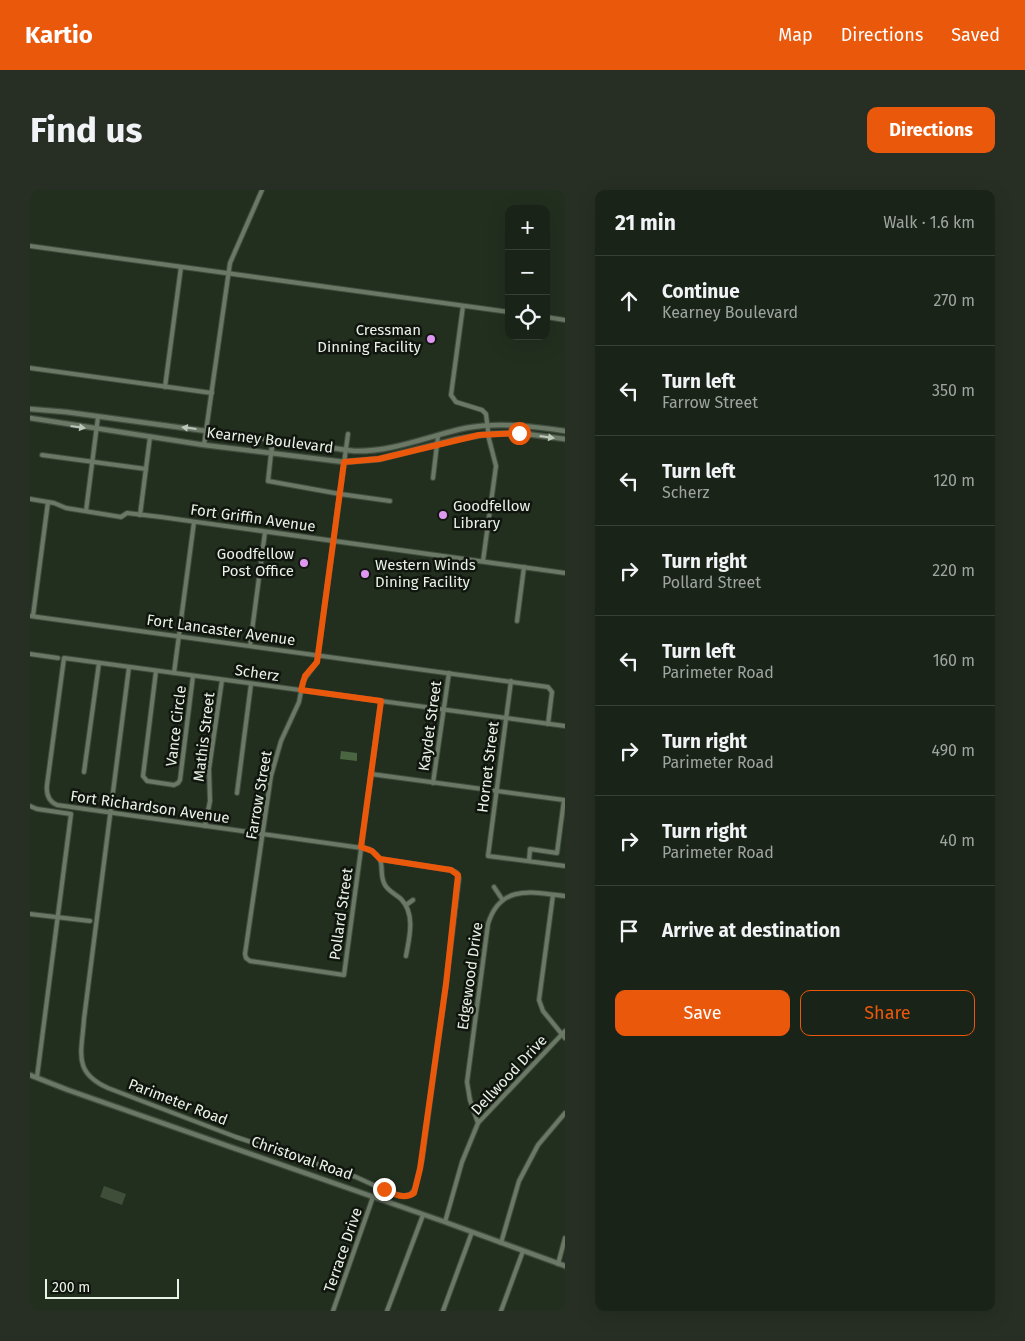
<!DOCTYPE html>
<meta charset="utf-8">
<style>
body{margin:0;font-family:"Fira Sans",sans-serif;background:#272f24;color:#f1f3f6}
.controls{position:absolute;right:15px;top:15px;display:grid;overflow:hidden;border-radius:10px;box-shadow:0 5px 20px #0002}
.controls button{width:45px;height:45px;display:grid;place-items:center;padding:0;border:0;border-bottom:1px solid #384036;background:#1a2317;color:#f1f3f6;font:25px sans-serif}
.scale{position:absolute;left:15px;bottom:12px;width:134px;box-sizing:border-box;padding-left:5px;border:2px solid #e9f2e7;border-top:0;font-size:14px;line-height:18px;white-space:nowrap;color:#e9f2e7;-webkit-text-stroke:4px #10150e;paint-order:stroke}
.stop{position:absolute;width:15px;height:15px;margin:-11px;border:4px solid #ea580c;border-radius:50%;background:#fff}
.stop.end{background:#ea580c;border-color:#fff;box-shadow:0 1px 5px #0008}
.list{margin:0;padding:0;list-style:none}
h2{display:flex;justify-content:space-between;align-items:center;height:65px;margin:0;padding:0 20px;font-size:21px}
h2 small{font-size:16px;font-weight:400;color:#9fa4a1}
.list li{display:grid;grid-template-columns:32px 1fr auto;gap:15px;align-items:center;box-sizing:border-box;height:90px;padding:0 20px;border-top:1px solid #384036}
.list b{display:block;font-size:19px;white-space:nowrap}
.list p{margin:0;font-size:16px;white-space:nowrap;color:#9fa4a1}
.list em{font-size:16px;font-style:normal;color:#9fa4a1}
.actions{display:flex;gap:10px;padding:15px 20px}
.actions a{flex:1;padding:11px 0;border:1px solid #ea580c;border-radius:10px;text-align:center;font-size:18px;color:#ea580c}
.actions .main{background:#ea580c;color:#fff}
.icon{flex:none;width:28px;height:28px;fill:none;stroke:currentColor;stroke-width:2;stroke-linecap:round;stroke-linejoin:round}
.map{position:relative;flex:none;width:535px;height:1121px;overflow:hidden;border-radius:10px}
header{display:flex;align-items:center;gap:30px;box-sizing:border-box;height:70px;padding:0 25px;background:#ea580c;color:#fff}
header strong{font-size:24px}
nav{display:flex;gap:28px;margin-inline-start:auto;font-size:18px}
.intro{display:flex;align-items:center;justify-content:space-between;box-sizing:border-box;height:120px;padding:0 30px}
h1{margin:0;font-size:35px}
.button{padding:12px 22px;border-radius:10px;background:#ea580c;color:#fff;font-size:18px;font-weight:700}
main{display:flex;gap:30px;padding:0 30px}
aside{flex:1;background:#1a2317;border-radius:10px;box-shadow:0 5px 20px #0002}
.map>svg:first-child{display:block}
</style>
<header>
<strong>Kartio</strong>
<nav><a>Map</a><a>Directions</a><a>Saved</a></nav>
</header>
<div class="intro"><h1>Find us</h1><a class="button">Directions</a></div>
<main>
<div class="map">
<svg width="535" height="1121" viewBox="0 0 535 1121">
<rect width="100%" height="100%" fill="#222f1f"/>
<!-- green -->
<polygon fill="#3e4e39" points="74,996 96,1004 92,1015 70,1007"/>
<!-- water -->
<polygon fill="#4a6641" points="311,561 327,563 327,571 310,569"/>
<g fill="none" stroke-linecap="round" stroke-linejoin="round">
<!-- minor casing -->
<g stroke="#404c3e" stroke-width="6">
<g id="minor">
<polyline points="0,56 479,122"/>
<polyline points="433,116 421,205 426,212 452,220 456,224 459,249 466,276 453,371"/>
<polyline points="516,127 535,130"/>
<polyline points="0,178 182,203"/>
<polyline points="135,197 151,77"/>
<polyline points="318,244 287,472 273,491 269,512 251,551 241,586 215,764 216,768 220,771 314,785 351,511"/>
<polyline points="174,255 200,73 232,0"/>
<polyline points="241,264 238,291 310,304 360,311"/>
<polyline points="12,265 116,279"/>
<polyline points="403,288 408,246"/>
<polyline points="0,309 24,313 36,318 91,327 97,323 131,327 535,383"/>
<polyline points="56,321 68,227"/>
<polyline points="110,325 120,247"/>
<polyline points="0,426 518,497 522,502 518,534"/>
<polyline points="3,426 18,312"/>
<polyline points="487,431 494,377"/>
<polyline points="220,456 235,342"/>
<polyline points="0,464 28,468"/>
<path d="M 99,477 L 54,829 C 52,862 42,882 78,898 L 206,947 L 326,987 L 363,1004 L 373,1006 L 380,1005 L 385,999 L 392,970 L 416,794 L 429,688 L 427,683 L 421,680 L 350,669"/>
<polyline points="126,481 113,586 117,591 144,595 148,593 150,590 163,486"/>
<polyline points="144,483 164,332"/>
<polyline points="481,491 458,666 535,676"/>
<polyline points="54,582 69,473"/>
<polyline points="341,584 534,610 527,663 500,659 499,671"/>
<polyline points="403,593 419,483"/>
<polyline points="207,603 221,494"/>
<polyline points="0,616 7,619 41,624 7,887"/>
<polyline points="175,636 180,611 179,579 192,490"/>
<polyline points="464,697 472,709"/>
<polyline points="523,705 509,810 513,821 535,848"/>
<polyline points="376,715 383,710"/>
<polyline points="0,724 60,731"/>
<path d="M 376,766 C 379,749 386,724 371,709 C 366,704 357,701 354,693 C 348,679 358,670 339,659 L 27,615 C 18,611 16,604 17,595 L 34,468 L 535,536"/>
<path d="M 448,933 L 440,910 L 437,892 L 458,734 C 470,694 502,702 535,706"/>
<polyline points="415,1032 432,972 448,933 535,841"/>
<polyline points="471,1053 489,991 508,955 535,923"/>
<polyline points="528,1074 535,1048"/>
<polyline points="303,1121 343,1007"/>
<polyline points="357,1121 393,1025"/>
<polyline points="413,1121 442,1042"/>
<polyline points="471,1121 493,1061"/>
</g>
</g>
<!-- tertiary casing -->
<g stroke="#404c3e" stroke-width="7">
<g id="tertiary">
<path d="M 0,219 L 36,222 L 324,261 C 363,262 398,246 436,238 C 469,232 502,236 535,241"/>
<polyline points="0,228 174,255 314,272 349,269 427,249 458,244 489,243 535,249"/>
<polyline points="241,264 243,250"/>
<polyline points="0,885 38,900 415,1032 535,1076"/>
</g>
</g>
<!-- minor -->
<use href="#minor" stroke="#6a7865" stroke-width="4"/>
<!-- tertiary -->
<use href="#tertiary" stroke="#6a7865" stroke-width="4.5"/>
</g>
<!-- one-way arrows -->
<defs><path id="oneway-solid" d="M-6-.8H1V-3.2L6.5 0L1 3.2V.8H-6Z" transform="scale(1.25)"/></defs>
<g fill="#bdc7ba">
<use href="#oneway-solid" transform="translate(48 237) rotate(8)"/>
<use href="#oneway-solid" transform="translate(159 238) rotate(-173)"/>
<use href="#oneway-solid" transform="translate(517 247) rotate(8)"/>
</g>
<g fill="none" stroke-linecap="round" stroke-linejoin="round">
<!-- route -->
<path stroke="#ea580c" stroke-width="6" d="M 354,999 C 364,1004 374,1010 384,1003 L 390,979 L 416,794 L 428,685 L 421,680 L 350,669 L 342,661 L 331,657 L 351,511 L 271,500 L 275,486 L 287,472 L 314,272 L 349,269 L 449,245 L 489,243"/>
</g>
<!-- markers -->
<g fill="#de98f2" stroke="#10150e" stroke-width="2">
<circle cx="401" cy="149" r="5"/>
<circle cx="413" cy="325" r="5"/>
<circle cx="274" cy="373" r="5"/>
<circle cx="335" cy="384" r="5"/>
</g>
<g text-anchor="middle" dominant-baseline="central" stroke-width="5" stroke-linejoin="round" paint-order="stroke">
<!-- poi labels -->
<g font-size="15" fill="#e9f2e7" stroke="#10150e" text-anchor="end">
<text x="391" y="140">Cressman<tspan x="391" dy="17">Dinning Facility</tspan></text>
<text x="423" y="316" text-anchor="start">Goodfellow<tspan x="423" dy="17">Library</tspan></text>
<text x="264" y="364">Goodfellow<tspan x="264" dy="17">Post Office</tspan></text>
<text x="345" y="375" text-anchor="start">Western Winds<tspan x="345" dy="17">Dining Facility</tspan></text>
</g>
<!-- street labels -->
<g font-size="15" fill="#e9f2e7" stroke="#10150e">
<text transform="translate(240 250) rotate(7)">Kearney Boulevard</text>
<text transform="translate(223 328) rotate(8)">Fort Griffin Avenue</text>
<text transform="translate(191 440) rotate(8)">Fort Lancaster Avenue</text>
<text transform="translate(227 483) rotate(8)">Scherz</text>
<text transform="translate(146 536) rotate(-83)">Vance Circle</text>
<text transform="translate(400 536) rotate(-82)">Kaydet Street</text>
<text transform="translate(174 547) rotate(-83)">Mathis Street</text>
<text transform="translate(458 577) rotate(-83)">Hornet Street</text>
<text transform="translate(229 605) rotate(-80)">Farrow Street</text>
<text transform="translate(120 617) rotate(8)">Fort Richardson Avenue</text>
<text transform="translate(311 724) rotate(-82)">Pollard Street</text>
<text transform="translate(440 786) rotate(-82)">Edgewood Drive</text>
<text transform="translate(479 885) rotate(-47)">Dellwood Drive</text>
<text transform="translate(148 912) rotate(21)">Parimeter Road</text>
<text transform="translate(272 968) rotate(19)">Christoval Road</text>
<text transform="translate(313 1060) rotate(-71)">Terrace Drive</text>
</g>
</g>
</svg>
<div class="controls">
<button>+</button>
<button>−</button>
<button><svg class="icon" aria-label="locate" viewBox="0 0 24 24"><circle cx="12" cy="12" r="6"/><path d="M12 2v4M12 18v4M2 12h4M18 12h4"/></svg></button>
</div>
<div class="scale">200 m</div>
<div class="stop" style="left:489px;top:243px"></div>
<div class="stop end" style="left:354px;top:999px"></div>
</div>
<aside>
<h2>21 min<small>Walk · 1.6 km</small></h2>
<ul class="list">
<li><svg class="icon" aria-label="ahead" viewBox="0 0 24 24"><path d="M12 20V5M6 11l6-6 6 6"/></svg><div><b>Continue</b><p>Kearney Boulevard</p></div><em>270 m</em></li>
<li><svg class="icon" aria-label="left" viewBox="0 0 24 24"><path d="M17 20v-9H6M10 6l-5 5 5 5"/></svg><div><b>Turn left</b><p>Farrow Street</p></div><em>350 m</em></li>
<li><svg class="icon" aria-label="left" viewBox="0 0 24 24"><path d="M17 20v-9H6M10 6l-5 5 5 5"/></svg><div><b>Turn left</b><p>Scherz</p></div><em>120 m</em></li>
<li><svg class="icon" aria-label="right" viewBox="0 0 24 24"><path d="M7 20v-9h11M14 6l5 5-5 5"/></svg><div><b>Turn right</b><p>Pollard Street</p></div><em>220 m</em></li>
<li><svg class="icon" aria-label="left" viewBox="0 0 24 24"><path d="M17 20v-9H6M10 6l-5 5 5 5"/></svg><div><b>Turn left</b><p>Parimeter Road</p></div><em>160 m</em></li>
<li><svg class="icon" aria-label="right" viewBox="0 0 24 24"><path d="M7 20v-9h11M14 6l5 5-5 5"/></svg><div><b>Turn right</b><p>Parimeter Road</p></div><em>490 m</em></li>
<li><svg class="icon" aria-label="right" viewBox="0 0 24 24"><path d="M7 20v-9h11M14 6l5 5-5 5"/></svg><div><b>Turn right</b><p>Parimeter Road</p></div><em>40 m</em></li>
<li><svg class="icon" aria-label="arrive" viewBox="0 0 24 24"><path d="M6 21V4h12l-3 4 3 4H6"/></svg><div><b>Arrive at destination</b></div></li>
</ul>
<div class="actions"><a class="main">Save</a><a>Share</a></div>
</aside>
</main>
